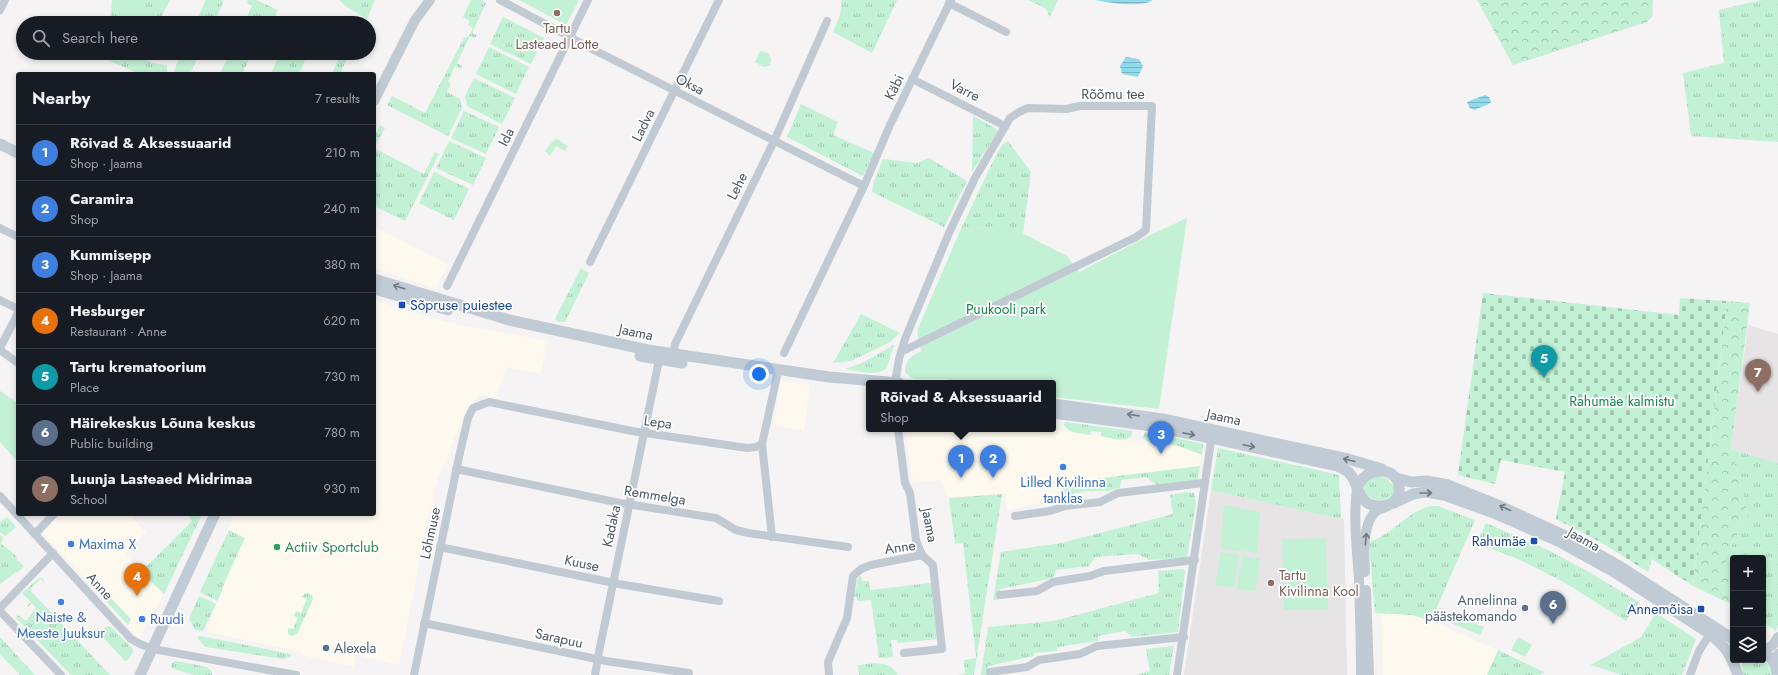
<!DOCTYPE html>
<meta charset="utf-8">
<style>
body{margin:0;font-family:Jost,sans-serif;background:#242831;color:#f1f3f6}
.controls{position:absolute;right:12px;bottom:12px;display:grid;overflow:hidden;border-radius:4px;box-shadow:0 2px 6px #0003}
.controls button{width:36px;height:36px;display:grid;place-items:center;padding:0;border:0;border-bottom:1px solid #363941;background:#171b24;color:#f1f3f6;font:20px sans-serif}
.you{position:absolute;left:759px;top:374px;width:14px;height:14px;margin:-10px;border:3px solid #fff;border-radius:50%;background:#1a73e8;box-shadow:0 0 0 6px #1a73e833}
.badge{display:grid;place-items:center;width:26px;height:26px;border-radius:50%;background:#b45309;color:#fff;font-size:13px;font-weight:700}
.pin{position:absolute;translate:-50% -33px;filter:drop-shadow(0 1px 2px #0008)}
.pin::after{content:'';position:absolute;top:21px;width:14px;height:12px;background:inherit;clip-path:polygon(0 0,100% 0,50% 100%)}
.popup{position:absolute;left:866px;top:380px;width:190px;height:52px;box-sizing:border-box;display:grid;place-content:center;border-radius:4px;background:#171b24;filter:drop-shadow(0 1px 3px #0005);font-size:13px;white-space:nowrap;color:#9ea1a6}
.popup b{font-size:15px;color:#f1f3f6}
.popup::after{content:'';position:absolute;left:50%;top:100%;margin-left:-8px;border:8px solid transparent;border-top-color:#171b24}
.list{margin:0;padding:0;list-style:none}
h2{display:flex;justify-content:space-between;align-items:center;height:52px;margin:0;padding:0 16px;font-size:17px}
h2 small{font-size:13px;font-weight:400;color:#9ea1a6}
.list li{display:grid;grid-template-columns:26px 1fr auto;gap:12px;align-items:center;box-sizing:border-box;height:56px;padding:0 16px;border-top:1px solid #363941}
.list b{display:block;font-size:15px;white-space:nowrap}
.list p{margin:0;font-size:13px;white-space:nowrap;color:#9ea1a6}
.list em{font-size:13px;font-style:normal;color:#9ea1a6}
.icon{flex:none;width:22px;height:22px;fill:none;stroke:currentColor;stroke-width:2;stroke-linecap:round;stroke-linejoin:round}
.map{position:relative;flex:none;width:1778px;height:675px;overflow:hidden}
.search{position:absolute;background:#171b24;box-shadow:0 2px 6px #0003;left:16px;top:16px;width:360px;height:44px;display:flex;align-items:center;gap:10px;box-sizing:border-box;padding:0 14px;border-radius:22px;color:#9ea1a6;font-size:15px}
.panel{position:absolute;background:#171b24;box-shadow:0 2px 6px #0003;left:16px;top:72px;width:360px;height:444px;border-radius:4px}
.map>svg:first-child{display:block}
</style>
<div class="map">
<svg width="1778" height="675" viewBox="0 0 1778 675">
<defs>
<pattern id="grass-tufts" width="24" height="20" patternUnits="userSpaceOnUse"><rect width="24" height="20" fill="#c3f1d5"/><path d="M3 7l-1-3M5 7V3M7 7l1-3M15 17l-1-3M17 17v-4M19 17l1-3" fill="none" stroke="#a0c6b0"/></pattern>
<pattern id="forest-crowns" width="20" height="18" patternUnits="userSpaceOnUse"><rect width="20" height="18" fill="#c3f1d5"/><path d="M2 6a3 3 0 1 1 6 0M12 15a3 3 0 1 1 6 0" fill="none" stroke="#a0c6b0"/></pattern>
<pattern id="cemetery-stones" width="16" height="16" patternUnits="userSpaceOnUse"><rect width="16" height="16" fill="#c3f1d5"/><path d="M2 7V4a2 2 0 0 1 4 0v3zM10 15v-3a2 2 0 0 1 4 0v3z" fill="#a0c6b0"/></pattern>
<pattern id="water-rules" width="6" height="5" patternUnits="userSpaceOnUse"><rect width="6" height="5" fill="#90daee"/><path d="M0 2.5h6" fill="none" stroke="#78b4c4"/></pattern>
</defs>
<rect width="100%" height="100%" fill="#f5f3f3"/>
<!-- commercial -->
<g fill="#fdf9ef">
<polygon points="374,226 448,264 435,288 374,268"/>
<polygon points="374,300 446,322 548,341 540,374 506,367 496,398 479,395 465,413 436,485 430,510 399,665 356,655 353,667 301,655 301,652 206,632 225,581 245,538 227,529 234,514 374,514"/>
<polygon points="781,381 810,385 804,431 774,425"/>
<polygon points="905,429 1053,429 1124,440 1179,446 1202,455 1198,466 1062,483 1065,498 1006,510 1006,494 949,498 940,480 913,483"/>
<polygon points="59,514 130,514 146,532 125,554 164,594 139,639 42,532"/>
<polygon points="1381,613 1412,615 1431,621 1498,650 1487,675 1383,675"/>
</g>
<!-- education -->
<g fill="#e6e4e5">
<polygon points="1748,325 1778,334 1778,463 1731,449"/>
<polygon points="1211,490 1344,519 1347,675 1184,675"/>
</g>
<!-- grass -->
<g fill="url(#grass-tufts)">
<polygon points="112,0 170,0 158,23 110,23"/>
<polygon points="206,0 224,0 214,23 195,23"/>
<polygon points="248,0 256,0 278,10 272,23 244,23 252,6 247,3"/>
<polygon points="339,0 375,0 367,19 347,7"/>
<polygon points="471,0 481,0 486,3 472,33 477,35 475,38 470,36 457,63 462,66 461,69 455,66 448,82 451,83 447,92 460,99 462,108 448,136 387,105 392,96 425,113 464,38 469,36 473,28 468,25 470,21 463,17"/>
<polygon points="842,0 897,0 872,53 833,32 840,15"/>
<polygon points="1028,0 1058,0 1050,17 1045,8"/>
<polygon points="1761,0 1778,0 1778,142 1691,136 1683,73 1724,63 1719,10"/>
<polygon points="503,17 544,38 531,64 490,44"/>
<polygon points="489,47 529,67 516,94 476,74"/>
<polygon points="107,53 143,53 141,58 153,63 167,65 167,73 139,74 108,60"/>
<polygon points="181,53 200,53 190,74 173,74"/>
<polygon points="230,53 252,53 242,74 220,74"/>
<polygon points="280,53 308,53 299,74 271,74"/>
<polygon points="341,53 350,53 341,71 346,74 332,74"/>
<polygon points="474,78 515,98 502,124 467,106 465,96"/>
<polygon points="801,104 838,122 833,135 874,153 863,176 787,137"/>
<polygon points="464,111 499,127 486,154 451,138"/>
<polygon points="973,116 993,127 998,131 972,172"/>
<polygon points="380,125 385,128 374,148 424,174 435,152 439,154 405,221 374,206 374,137"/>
<polygon points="449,141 486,158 473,185 436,168"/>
<path d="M 1008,141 L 1031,172 L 1023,234 C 997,220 986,228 959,233 L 997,153 L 1003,144 Z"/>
<polygon points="929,158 967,181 944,227 872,192 874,181 883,159 917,163"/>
<polygon points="434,172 469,189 454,220 419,203"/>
<polygon points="581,268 589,273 565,322 558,322 555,319"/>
<polygon points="861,314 900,333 890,342 851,361 833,363"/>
<path d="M 894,345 L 887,368 C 877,377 857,371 845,369 L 862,363 Z"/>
<path d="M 1065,422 L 1132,431 L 1132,434 C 1127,444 1110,438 1101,436 L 1101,432 L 1091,431 L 1090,435 C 1080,433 1069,434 1064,425 Z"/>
<polygon points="1145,432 1200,443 1203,445 1202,455 1179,446 1147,441 1143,438"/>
<polygon points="1218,448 1339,475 1341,519 1211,490"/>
<polygon points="1731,449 1778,463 1778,625 1776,631 1763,622 1763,558 1733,558 1733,591 1726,575 1726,556 1748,514"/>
<polygon points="1200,466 1198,480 1158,486 1146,477 1121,480 1120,488 1108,491 1087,491 1064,495 1062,483"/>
<path d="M 1378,476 L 1386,478 L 1394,486 L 1394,492 L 1390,498 C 1375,504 1361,496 1365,480 Z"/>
<polygon points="1186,492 1194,493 1196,503 1187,558 1149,560 1138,554 1095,557 1089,566 1056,570 1053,578 1000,589 999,600 993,600 1001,552 1061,543 1173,514 1170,495"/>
<polygon points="1002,494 974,675 958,675 965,674 964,660 976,658 963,543 955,544 949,498"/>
<path d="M 1430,506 L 1438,506 L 1475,520 L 1431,621 L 1412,615 L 1375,613 L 1369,542 C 1392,535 1407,512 1430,506 Z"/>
<polygon points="187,514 202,514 164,594 141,572 192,521"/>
<polygon points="7,517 16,527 5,536 0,532 0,522"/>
<polygon points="1486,523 1550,551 1587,571 1639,602 1626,621 1562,581 1520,560 1477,543"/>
<polygon points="229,530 245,538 225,581 218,601 200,592"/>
<polygon points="0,535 3,538 1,544 8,549 17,557 16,559 24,566 17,573 16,572 0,584"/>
<polygon points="1182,569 1185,570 1178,632 1132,637 1125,631 1098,636 1098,641 1057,647 1057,651 1034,653 1034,656 988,666 988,675 981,675 988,627 1054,621 1159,593 1158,571"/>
<polygon points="861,576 862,581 869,581 870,590 931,583 937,639 898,643 897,640 891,640 893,657 879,658 871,600 858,601 856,597 854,596 858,578"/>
<polygon points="39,578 42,578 46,584 40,579 30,590 110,675 71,675 16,618 18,615 26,621 36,608 32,603 28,607 27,606 31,602 22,593"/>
<polygon points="104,587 106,587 106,593 131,619 128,625 101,596 101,590"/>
<polygon points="308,593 312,595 313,599 297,634 292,636 288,634 288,628 293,629 298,618 294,616 296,611 301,613 307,599 302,597 304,594"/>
<polygon points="199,596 216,604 203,631 195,630 189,619"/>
<polygon points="1656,613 1696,639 1682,675 1622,675 1591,665 1641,637"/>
<polygon points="107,626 111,627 132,648 133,652 127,661 125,661 99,633"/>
<polygon points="200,636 291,654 291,656 283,659 205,647 197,637"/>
<polygon points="0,637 35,675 20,675 0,654"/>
<polygon points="1174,646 1169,675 1136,675 1150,671 1146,649"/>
<polygon points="1498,650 1544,672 1545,672 1540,675 1487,675"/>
<polygon points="1744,660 1763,660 1768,664 1771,675 1743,675 1742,665"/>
<polygon points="176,661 207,667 212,672 212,675 194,675 171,668 172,663"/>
<path d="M 876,663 C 886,664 893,666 898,675 L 859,675 L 858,665 Z"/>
</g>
<!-- forest -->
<g fill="url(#forest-crowns)">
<polygon points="1477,0 1653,0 1652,17 1647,22 1513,65"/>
<polygon points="1727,301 1750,303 1731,449 1748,514 1726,556 1726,575 1733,591 1733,605 1693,586"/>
</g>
<!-- cemetery -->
<polygon fill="url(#cemetery-stones)" points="1483,293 1679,315 1680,298 1727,301 1693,586 1652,559 1648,572 1602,543 1556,519 1565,472 1501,460 1495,484 1458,475"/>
<!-- park -->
<g fill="#c3f1d5">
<polygon points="519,0 579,0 566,25"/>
<polygon points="134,1 143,5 145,14 141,18 140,23 115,23 118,2"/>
<polygon points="760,51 768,53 771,59 770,66 763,67 755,62"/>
<polygon points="447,103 459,109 449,128 438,122"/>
<polygon points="557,139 568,146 565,151 556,146 550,156 545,151 554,140"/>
<path d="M 1187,218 L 1159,409 L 1053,397 L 1053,383 L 969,383 L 946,379 L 914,379 L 909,376 L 905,372 C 906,359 910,357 921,351 L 917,331 L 959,233 L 997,225 L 1012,228 L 1067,256 L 1079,272 L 1144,238 Z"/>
<polygon points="0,391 18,403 18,462 0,442"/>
<polygon points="1224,505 1260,512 1257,553 1221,549"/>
<polygon points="1326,538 1328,609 1284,610 1282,539"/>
<polygon points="1221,552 1239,555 1234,588 1215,585"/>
<polygon points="1242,556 1260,559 1255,591 1237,589"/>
<polygon points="1449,613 1484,627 1480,635 1446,621"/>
<polygon points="1518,637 1532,645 1525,657 1511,650"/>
</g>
<!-- water -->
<g fill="url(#water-rules)">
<path d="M 1095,0 L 1153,0 C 1141,8 1110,3 1095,0 Z"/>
<polygon points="1126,57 1139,59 1143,66 1138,77 1122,74 1120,66"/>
<polygon points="1485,95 1489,97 1491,102 1489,104 1474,110 1470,108 1467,103 1469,101"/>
</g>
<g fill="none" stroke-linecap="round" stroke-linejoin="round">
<!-- minor -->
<g stroke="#c1cad2" stroke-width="8">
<polyline points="500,0 594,50 864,186 784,353"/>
<polyline points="949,3 1006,32"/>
<polyline points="0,10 5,0"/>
<polyline points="912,79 1005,126"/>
<polyline points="864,186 890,125 951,0"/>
<polyline points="0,228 18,237"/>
<polyline points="590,262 719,0"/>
<polyline points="447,286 588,0"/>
<polyline points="0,300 18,309"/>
<polyline points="0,348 18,313"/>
<polyline points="0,350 18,363"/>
<polyline points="673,359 675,344 774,141 827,21"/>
<polyline points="895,383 899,359 905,339 949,233 975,178 1010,118 1019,112 1028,108 1066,109 1080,106 1152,106 1146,230 1136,237 901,352"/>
<polyline points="898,429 905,483 910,493 916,540 922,555 933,565 942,649 904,653"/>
<polyline points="762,444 772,537"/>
<polyline points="456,469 620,503 716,518 736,530 748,533 848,547"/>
<polyline points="0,496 131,639 140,644 153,649 296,675"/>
<polyline points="1015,516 1050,511 1065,506 1100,502 1118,493 1204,483"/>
<polyline points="35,534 54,514"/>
<polyline points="440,547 619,584 719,601"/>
<polyline points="1000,595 1037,591 1053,582 1090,576 1104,571 1195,560"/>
<polyline points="0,608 53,553"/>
<polyline points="0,611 61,675"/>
<polyline points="424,623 606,661 689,673"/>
<polyline points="990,672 1027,667 1039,660 1080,654 1097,646 1184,637"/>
<polyline points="414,675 459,457 468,418 473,408 489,402 632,431 747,448 756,447 762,444 777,376"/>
<polyline points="595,675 599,652 659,360"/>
<polyline points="829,675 828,662 847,618 853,576 861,569 871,565 922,555"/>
<polyline points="1177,675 1212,434"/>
<polyline points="1690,675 1699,651 1710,634"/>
</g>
<!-- tertiary -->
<g stroke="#c1cad2" stroke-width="10">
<polyline points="374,101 415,20 430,0"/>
<path d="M 1357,489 C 1353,519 1357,549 1359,580 C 1360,612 1361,643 1361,675"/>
<path d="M 1365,572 C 1364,554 1362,528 1374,513 C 1378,509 1383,508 1388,506"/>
<polyline points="1366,590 1369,675"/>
<polyline points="1763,651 1773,645 1778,637"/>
<polyline points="1776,669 1778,654"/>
</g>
<!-- secondary -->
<g stroke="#c1cbd6" stroke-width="11">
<polyline points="0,144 18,153"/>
<polyline points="374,279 509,320 648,350 829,377 899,383"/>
<polyline points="374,289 448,310"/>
<polyline points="640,356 682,363"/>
<polyline points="1053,404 1163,419 1348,459 1382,469"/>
<path d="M 1053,413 L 1145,425 L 1211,438 L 1337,466 C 1342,468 1346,469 1350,474 C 1360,486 1358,505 1378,506 C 1382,506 1387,506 1390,504 C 1395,502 1398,497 1399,492 C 1402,465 1364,464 1357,489"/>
<polyline points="1396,478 1411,482 1427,481 1448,485 1498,505 1574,540 1619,566 1733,639"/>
<path d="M 1394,503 L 1413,494 L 1426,492 L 1444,495 L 1494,513 L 1560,542 L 1614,572 L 1710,634 C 1728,649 1730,654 1738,675"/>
<path d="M 1763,653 C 1773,657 1776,665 1777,675"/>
<polyline points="140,675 215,514"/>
</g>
</g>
<!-- one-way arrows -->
<defs><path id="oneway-shaft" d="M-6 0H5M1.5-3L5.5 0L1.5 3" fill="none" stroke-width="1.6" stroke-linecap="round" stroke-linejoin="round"/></defs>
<g stroke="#6e7984">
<use href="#oneway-shaft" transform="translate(399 287) rotate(-162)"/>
<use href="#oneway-shaft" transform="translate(1133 415) rotate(-172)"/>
<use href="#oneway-shaft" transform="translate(1189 434) rotate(11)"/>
<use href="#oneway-shaft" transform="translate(1249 446) rotate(12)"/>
<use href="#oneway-shaft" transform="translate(1349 460) rotate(-166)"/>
<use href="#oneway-shaft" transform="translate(1426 493)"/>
<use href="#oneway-shaft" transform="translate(1505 508) rotate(-155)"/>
</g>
<use stroke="#6e7983" href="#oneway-shaft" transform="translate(1366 539) rotate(-83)"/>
<!-- markers -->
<g fill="#8d6e63" stroke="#fff" stroke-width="1.5">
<circle cx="557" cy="13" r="4"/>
<circle cx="1271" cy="583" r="4"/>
</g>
<g fill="#1a4fb4" stroke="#fff" stroke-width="1.5">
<rect x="398" y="301" width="8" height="8" rx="2"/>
<rect x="1530" y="537" width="8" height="8" rx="2"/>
<rect x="1697" y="605" width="8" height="8" rx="2"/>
</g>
<g fill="#3f7fe0" stroke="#fff" stroke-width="1.5">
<circle cx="1063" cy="467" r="4"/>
<circle cx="71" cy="544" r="4"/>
<circle cx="61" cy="602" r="4"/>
<circle cx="142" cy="619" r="4"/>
</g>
<circle fill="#2e9e5b" stroke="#fff" stroke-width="1.5" cx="277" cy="547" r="4"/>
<g fill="#5c6f8a" stroke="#fff" stroke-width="1.5">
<circle cx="1525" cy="608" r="4"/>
<circle cx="326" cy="648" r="4"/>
</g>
<g text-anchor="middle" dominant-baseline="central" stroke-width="3.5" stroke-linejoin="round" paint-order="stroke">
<!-- education labels -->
<g font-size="14" fill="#785e54" stroke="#fff">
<text x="557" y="28">Tartu<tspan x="557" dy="16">Lasteaed Lotte</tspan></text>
<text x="1279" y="575" text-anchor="start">Tartu<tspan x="1279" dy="16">Kivilinna Kool</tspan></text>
</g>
<!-- street labels -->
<g font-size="14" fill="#4a5661" stroke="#fff">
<text transform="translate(690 84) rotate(27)">Oksa</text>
<text transform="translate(894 87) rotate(-64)">Käbi</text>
<text transform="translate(965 90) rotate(27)">Varre</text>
<text x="1113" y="94">Rõõmu tee</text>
<text transform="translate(643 125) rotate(-64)">Ladva</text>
<text transform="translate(506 137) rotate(-64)">Ida</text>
<text transform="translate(737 186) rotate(-64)">Lehe</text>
<text transform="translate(636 332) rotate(12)">Jaama</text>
<text transform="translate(1224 417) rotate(12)">Jaama</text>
<text transform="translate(658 422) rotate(8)">Lepa</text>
<text transform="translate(655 495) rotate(9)">Remmelga</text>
<text transform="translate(930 525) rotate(79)">Jaama</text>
<text transform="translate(611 526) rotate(-78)">Kadaka</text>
<text transform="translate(430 533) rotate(-78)">Lõhmuse</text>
<text transform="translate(1584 539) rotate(29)">Jaama</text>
<text transform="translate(900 547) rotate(-8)">Anne</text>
<text transform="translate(582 563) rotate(12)">Kuuse</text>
<text transform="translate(100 586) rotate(48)">Anne</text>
<text transform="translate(559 638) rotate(12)">Sarapuu</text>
</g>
<!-- transit labels -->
<g font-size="14" fill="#164399" stroke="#fff" text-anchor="end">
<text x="410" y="305" text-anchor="start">Sõpruse puiestee</text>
<text x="1526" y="541">Rahumäe</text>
<text x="1693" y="609">Annemõisa</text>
</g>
<!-- park labels -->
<g font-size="14" fill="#17864f" stroke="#fff">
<text x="1006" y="309">Puukooli park</text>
<text x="1622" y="401">Rahumäe kalmistu</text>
</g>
<!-- shop labels -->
<g font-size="14" fill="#366cbe" stroke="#fff">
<text x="1063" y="482">Lilled Kivilinna<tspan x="1063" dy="16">tanklas</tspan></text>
<text x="79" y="544" text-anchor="start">Maxima X</text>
<text x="61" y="617">Naiste &amp;<tspan x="61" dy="16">Meeste Juuksur</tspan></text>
<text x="150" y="619" text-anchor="start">Ruudi</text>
</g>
<!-- leisure labels -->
<g font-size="14" fill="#27864d" stroke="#fff" text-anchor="start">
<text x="285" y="547">Actiiv Sportclub</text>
</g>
<!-- service labels -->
<g font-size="14" fill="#4e5e75" stroke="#fff" text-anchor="end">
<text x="1517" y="600">Annelinna<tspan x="1517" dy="16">päästekomando</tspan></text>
<text x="334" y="648" text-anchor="start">Alexela</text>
</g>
</g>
</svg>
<div class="controls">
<button>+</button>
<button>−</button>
<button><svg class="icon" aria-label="layers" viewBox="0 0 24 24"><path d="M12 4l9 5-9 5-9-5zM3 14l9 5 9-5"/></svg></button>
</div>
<div class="you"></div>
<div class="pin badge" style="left:961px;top:478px;background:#3f7fe0">1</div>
<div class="popup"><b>Rõivad &amp; Aksessuaarid</b>Shop</div>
<div class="pin badge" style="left:993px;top:478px;background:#3f7fe0">2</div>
<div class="pin badge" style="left:1161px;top:454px;background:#3f7fe0">3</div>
<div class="pin badge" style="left:137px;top:596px;background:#e8710a">4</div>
<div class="pin badge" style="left:1544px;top:378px;background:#0f9aa8">5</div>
<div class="pin badge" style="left:1553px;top:624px;background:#5c6f8a">6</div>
<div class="pin badge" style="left:1758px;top:392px;background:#8d6e63">7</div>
<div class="search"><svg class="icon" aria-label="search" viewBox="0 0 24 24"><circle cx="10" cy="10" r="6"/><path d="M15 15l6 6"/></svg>Search here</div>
<section class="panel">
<h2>Nearby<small>7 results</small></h2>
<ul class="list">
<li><span class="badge" style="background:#3f7fe0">1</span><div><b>Rõivad &amp; Aksessuaarid</b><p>Shop · Jaama</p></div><em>210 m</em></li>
<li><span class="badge" style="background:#3f7fe0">2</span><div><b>Caramira</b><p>Shop</p></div><em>240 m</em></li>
<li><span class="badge" style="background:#3f7fe0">3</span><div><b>Kummisepp</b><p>Shop · Jaama</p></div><em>380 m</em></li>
<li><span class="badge" style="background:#e8710a">4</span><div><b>Hesburger</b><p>Restaurant · Anne</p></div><em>620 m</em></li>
<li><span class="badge" style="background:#0f9aa8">5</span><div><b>Tartu krematoorium</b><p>Place</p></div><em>730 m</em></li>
<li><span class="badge" style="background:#5c6f8a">6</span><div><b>Häirekeskus Lõuna keskus</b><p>Public building</p></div><em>780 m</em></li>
<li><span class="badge" style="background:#8d6e63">7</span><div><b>Luunja Lasteaed Midrimaa</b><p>School</p></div><em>930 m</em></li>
</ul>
</section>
</div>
